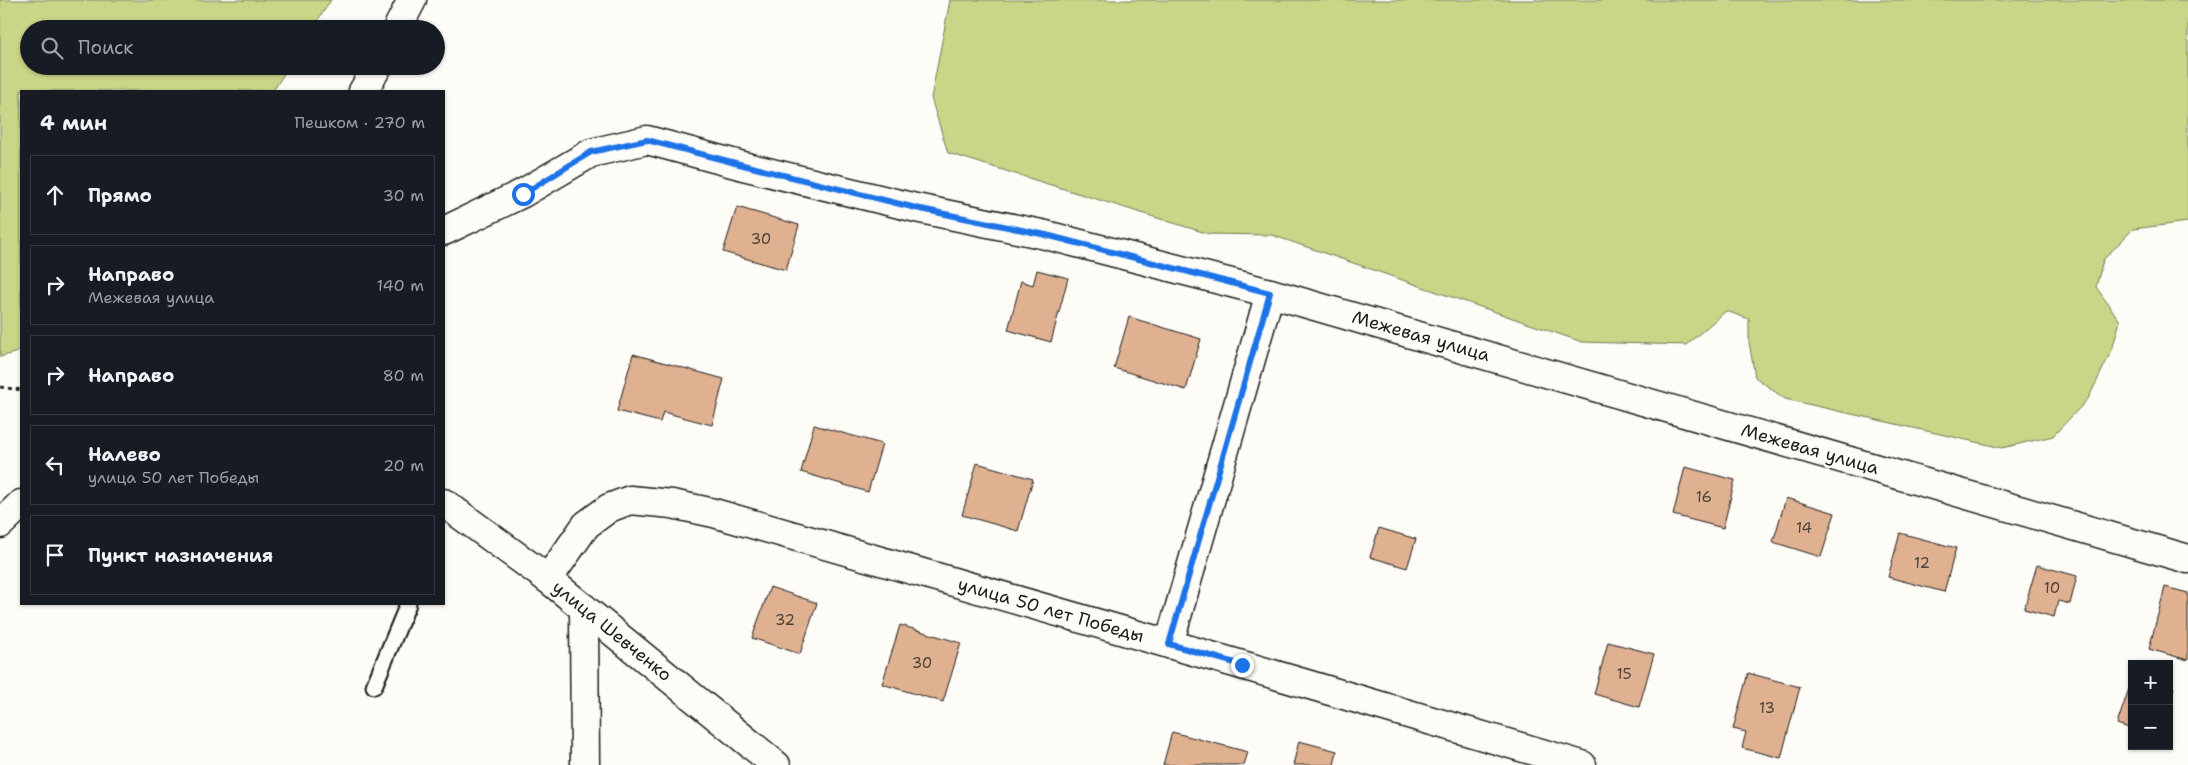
<!DOCTYPE html>
<html lang="ru">
<meta charset="utf-8">
<style>
body{margin:0;font-family:"Shantell Sans",sans-serif;background:#20242c;color:#f1f3f6}
.controls{position:absolute;right:15px;bottom:15px;display:grid;overflow:hidden;border-radius:0px;box-shadow:0 1px 4px #0004}
.controls button{width:45px;height:45px;display:grid;place-items:center;padding:0;border:0;border-bottom:1px solid #363941;background:#171b24;color:#f1f3f6;font:25px sans-serif}
.stop{position:absolute;width:15px;height:15px;margin:-11px;border:4px solid #1a73e8;border-radius:50%;background:#fff}
.stop.end{background:#1a73e8;border-color:#fff;box-shadow:0 1px 5px #0008}
.list{margin:0;padding:0;list-style:none}
h2{display:flex;justify-content:space-between;align-items:center;height:65px;margin:0;padding:0 20px;font-size:21px}
h2 small{font-size:16px;font-weight:400;color:#9ea1a6}
.list li{display:grid;grid-template-columns:32px 1fr auto;gap:15px;align-items:center;box-sizing:border-box;height:80px;margin:0 10px 10px;padding:0 10px;border:1px solid #363941;border-radius:0px}
.list b{display:block;font-size:19px;white-space:nowrap}
.list p{margin:0;font-size:16px;white-space:nowrap;color:#9ea1a6}
.list em{font-size:16px;font-style:normal;color:#9ea1a6}
.icon{flex:none;width:28px;height:28px;fill:none;stroke:currentColor;stroke-width:2;stroke-linecap:round;stroke-linejoin:round}
.map{position:relative;flex:none;width:2188px;height:765px;overflow:hidden}
.search{position:absolute;background:#171b24;box-shadow:0 1px 4px #0004;left:20px;top:20px;width:425px;height:55px;display:flex;align-items:center;gap:12px;box-sizing:border-box;padding:0 18px;border-radius:28px;color:#9ea1a6;font-size:19px}
.panel{position:absolute;background:#171b24;box-shadow:0 1px 4px #0004;left:20px;top:90px;width:425px;height:515px;border-radius:0px}
.map>svg:first-child{display:block}
</style>
<div class="map">
<svg width="2188" height="765" viewBox="0 0 2188 765">
<rect width="100%" height="100%" fill="#fdfcf7"/>
<filter id="ink" filterUnits="userSpaceOnUse"><feTurbulence type="fractalNoise" baseFrequency=".02" numOctaves="2"/><feDisplacementMap in="SourceGraphic" scale="10" xChannelSelector="R" yChannelSelector="G"/><feConvolveMatrix kernelMatrix="1 2 1 2 8 2 1 2 1" color-interpolation-filters="sRGB"/></filter>
<g filter="url(#ink)">
<!-- green -->
<g fill="#cad588" stroke="#737852">
<polygon points="0,0 331,0 312,29 29,29 29,66 289,66 273,91 21,91 21,351 0,357"/>
<polygon points="950,0 2188,0 2188,222 2133,229 2103,260 2096,287 2120,321 2112,350 2088,399 2053,436 2002,448 1785,399 1755,377 1749,342 1749,319 1726,311 1686,345 1582,342 1272,235 1209,234 948,153 931,98"/>
</g>
<!-- building -->
<g fill="#dfb190" stroke="#1c1c1c">
<polygon points="737,207 799,225 786,270 723,252"/>
<polygon points="1037,270 1068,278 1051,342 1008,330 1021,281 1033,285"/>
<polygon points="1129,317 1201,339 1186,390 1114,368"/>
<polygon points="633,354 724,379 712,425 663,412 660,422 617,411"/>
<polygon points="814,425 882,444 868,492 801,472"/>
<polygon points="977,463 1033,479 1018,531 962,515"/>
<polygon points="1685,467 1735,480 1723,528 1673,515"/>
<polygon points="1786,498 1835,513 1821,557 1773,542"/>
<polygon points="1379,528 1416,539 1407,568 1370,557"/>
<polygon points="1900,533 1956,548 1944,592 1888,577"/>
<polygon points="2037,565 2077,576 2070,604 2058,601 2054,617 2024,609"/>
<polygon points="770,587 817,603 800,654 752,638"/>
<polygon points="2165,587 2188,593 2188,660 2149,649"/>
<polygon points="900,625 961,643 943,702 882,684"/>
<polygon points="1608,642 1654,654 1639,707 1594,694"/>
<polygon points="1748,673 1800,687 1781,758 1742,748 1746,732 1733,729"/>
<polygon points="2132,680 2132,729 2117,724"/>
<polygon points="2169,687 2174,688 2169,702"/>
<polygon points="1172,732 1248,752 1244,765 1163,765"/>
<polygon points="1299,741 1337,751 1334,765 1293,765"/>
</g>
<g fill="none" stroke-linecap="round" stroke-linejoin="round">
<!-- service casing -->
<g stroke="#1c1c1c" stroke-width="19">
<polyline id="service" points="374,686 408,604"/>
</g>
<!-- minor casing -->
<g stroke="#1c1c1c" stroke-width="31">
<g id="minor">
<polyline points="444,231 523,193 591,153 647,140 747,167 916,208 1046,235 1270,293 2188,559"/>
<polyline points="444,503 548,579 776,765"/>
<polyline points="548,579 586,525 609,508 630,500 672,504 714,513 1242,665 1582,765"/>
<polyline points="584,608 585,765"/>
<polyline points="1169,644 1270,293"/>
</g>
</g>
<!-- tertiary casing -->
<g stroke="#1c1c1c" stroke-width="31">
<g id="tertiary">
<polyline points="397,29 412,0"/>
<polyline points="363,91 378,66"/>
<polyline points="0,524 21,504"/>
</g>
</g>
<!-- path -->
<polyline stroke="#1c1c1c" stroke-width="3" stroke-dasharray="4 4" stroke-linecap="butt" points="0,387 21,390"/>
<!-- service -->
<use href="#service" stroke="#fdfcf7" stroke-width="15"/>
<!-- minor -->
<use href="#minor" stroke="#fdfcf7" stroke-width="28"/>
<!-- tertiary -->
<use href="#tertiary" stroke="#fdfcf7" stroke-width="28"/>
</g>
</g>
<g fill="none" stroke-linecap="round" stroke-linejoin="round" filter="url(#ink)">
<!-- route -->
<polyline stroke="#1a73e8" stroke-width="6" points="523,194 591,152 647,140 747,166 916,208 1046,235 1270,293 1169,644 1242,665"/>
</g>
<g text-anchor="middle" dominant-baseline="central" stroke-width="5" stroke-linejoin="round" paint-order="stroke">
<!-- number labels -->
<g font-size="15" fill="#4d4139">
<text x="761" y="239">30</text>
<text x="1704" y="497">16</text>
<text x="1804" y="528">14</text>
<text x="1922" y="563">12</text>
<text x="2052" y="588">10</text>
<text x="785" y="620">32</text>
<text x="922" y="663">30</text>
<text x="1624" y="674">15</text>
<text x="1767" y="708">13</text>
</g>
<!-- street labels -->
<g font-size="18" fill="#1c1c1c" stroke="#fdfcf7">
<text transform="translate(1421 336) rotate(16)">Межевая улица</text>
<text transform="translate(1810 449) rotate(16)">Межевая улица</text>
<text transform="translate(1051 610) rotate(16)">улица 50 лет Победы</text>
<text transform="translate(612 631) rotate(39)">улица Шевченко</text>
</g>
</g>
</svg>
<div class="controls">
<button>+</button>
<button>−</button>
</div>
<div class="stop" style="left:523px;top:194px"></div>
<div class="stop end" style="left:1242px;top:665px"></div>
<div class="search"><svg class="icon" aria-label="search" viewBox="0 0 24 24"><circle cx="10" cy="10" r="6"/><path d="M15 15l6 6"/></svg>Поиск</div>
<section class="panel">
<h2>4 мин<small>Пешком · 270 m</small></h2>
<ul class="list">
<li><svg class="icon" aria-label="ahead" viewBox="0 0 24 24"><path d="M12 20V5M6 11l6-6 6 6"/></svg><div><b>Прямо</b></div><em>30 m</em></li>
<li><svg class="icon" aria-label="right" viewBox="0 0 24 24"><path d="M7 20v-9h11M14 6l5 5-5 5"/></svg><div><b>Направо</b><p>Межевая улица</p></div><em>140 m</em></li>
<li><svg class="icon" aria-label="right" viewBox="0 0 24 24"><path d="M7 20v-9h11M14 6l5 5-5 5"/></svg><div><b>Направо</b></div><em>80 m</em></li>
<li><svg class="icon" aria-label="left" viewBox="0 0 24 24"><path d="M17 20v-9H6M10 6l-5 5 5 5"/></svg><div><b>Налево</b><p>улица 50 лет Победы</p></div><em>20 m</em></li>
<li><svg class="icon" aria-label="arrive" viewBox="0 0 24 24"><path d="M6 21V4h12l-3 4 3 4H6"/></svg><div><b>Пункт назначения</b></div></li>
</ul>
</section>
</div>
